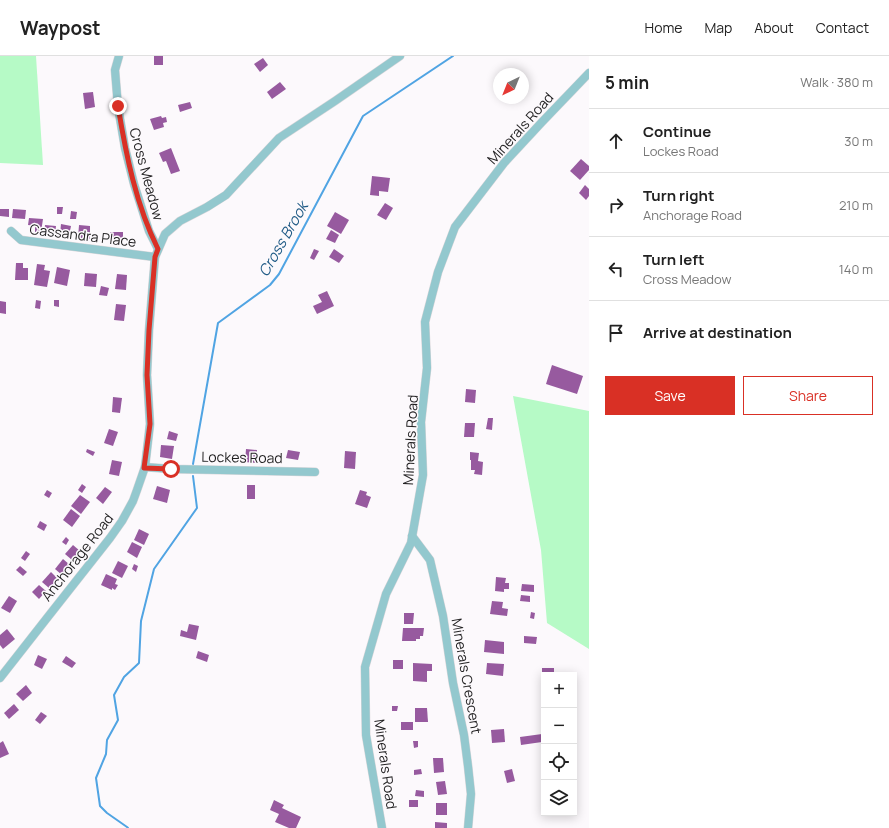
<!DOCTYPE html>
<meta charset="utf-8">
<style>
body{margin:0;font-family:Manrope,sans-serif;background:#f6f6f6;color:#222}
.controls{position:absolute;right:12px;bottom:12px;display:grid;overflow:hidden;border-radius:0px;box-shadow:0 2px 10px #0003}
.controls button{width:36px;height:36px;display:grid;place-items:center;padding:0;border:0;border-bottom:1px solid #e0e0e0;background:#fff;color:#222;font:20px sans-serif}
.compass{position:absolute;left:493px;top:12px;width:36px;height:36px;border-radius:50%;background:#fff;box-shadow:0 2px 10px #0003;rotate:223deg}
.stop{position:absolute;width:12px;height:12px;margin:-9px;border:3px solid #d93025;border-radius:50%;background:#fff}
.stop.end{background:#d93025;border-color:#fff;box-shadow:0 1px 4px #0008}
.list{margin:0;padding:0;list-style:none}
h2{display:flex;justify-content:space-between;align-items:center;height:52px;margin:0;padding:0 16px;font-size:17px}
h2 small{font-size:13px;font-weight:400;color:#767676}
.list li{display:grid;grid-template-columns:26px 1fr auto;gap:12px;align-items:center;box-sizing:border-box;height:64px;padding:0 16px;border-top:1px solid #e0e0e0}
.list b{display:block;font-size:15px;white-space:nowrap}
.list p{margin:0;font-size:13px;white-space:nowrap;color:#767676}
.list em{font-size:13px;font-style:normal;color:#767676}
.actions{display:flex;gap:8px;padding:12px 16px}
.actions a{flex:1;padding:9px 0;border:1px solid #d93025;border-radius:0px;text-align:center;font-size:14px;color:#d93025}
.actions .main{background:#d93025;color:#fff}
.icon{flex:none;width:22px;height:22px;fill:none;stroke:currentColor;stroke-width:2;stroke-linecap:round;stroke-linejoin:round}
.map{position:relative;flex:none;width:589px;height:772px;overflow:hidden}
header{display:flex;align-items:center;gap:24px;box-sizing:border-box;height:56px;padding:0 20px;background:#fff;border-bottom:1px solid #e0e0e0}
header strong{font-size:19px}
nav{display:flex;gap:22px;margin-inline-start:auto;font-size:14px}
main{display:flex}
aside{flex:1;background:#fff}
.map>svg:first-child{display:block}
</style>
<header>
<strong>Waypost</strong>
<nav><a>Home</a><a>Map</a><a>About</a><a>Contact</a></nav>
</header>
<main>
<div class="map">
<svg width="589" height="772" viewBox="0 0 589 772">
<rect width="100%" height="100%" fill="#fcf9fc"/>
<!-- green -->
<g fill="#b6fac6">
<polygon points="0,0 36,0 43,109 0,107"/>
<polygon points="513,340 589,355 589,593 547,567 541,494"/>
</g>
<g fill="none" stroke-linecap="round" stroke-linejoin="round">
<!-- stream -->
<g stroke="#50a4e3" stroke-width="2">
<polyline points="193,408 218,267 270,229 279,218 363,60 453,0"/>
<polyline points="128,772 127,771 107,757 100,750 96,722 106,698 107,684 118,664 114,639 124,621 139,607 141,565 154,513 197,452 193,420"/>
</g>
</g>
<!-- building -->
<g fill="#975a9f">
<rect x="154" y="0" width="9" height="9"/>
<polygon points="263,2 268,9 260,16 254,8"/>
<polygon points="280,26 286,33 272,43 267,36"/>
<polygon points="93,36 95,51 85,53 83,37"/>
<polygon points="190,46 192,52 180,56 178,49"/>
<polygon points="161,60 162,62 166,61 167,66 163,67 164,71 154,74 150,63"/>
<polygon points="171,92 180,115 171,118 166,105 163,106 159,97"/>
<polygon points="581,103 589,110 589,114 580,124 570,115"/>
<polygon points="372,120 390,122 388,136 379,135 379,140 370,139"/>
<polygon points="585,129 589,133 589,140 586,144 579,137"/>
<polygon points="385,147 393,152 386,164 377,159"/>
<polygon points="57,151 63,151 62,158 57,158"/>
<polygon points="0,153 9,153 9,161 0,160"/>
<polygon points="13,153 26,154 25,163 12,162"/>
<polygon points="71,155 77,156 76,163 70,163"/>
<polygon points="335,156 349,164 341,178 327,170"/>
<polygon points="29,162 43,163 41,176 35,176 35,170 28,169"/>
<polygon points="61,168 71,170 69,180 60,178"/>
<polygon points="45,169 56,170 55,179 44,178"/>
<polygon points="79,169 90,170 90,183 78,182"/>
<polygon points="331,174 339,179 335,187 326,183"/>
<rect x="110" y="176" width="13" height="12"/>
<polygon points="314,193 319,195 314,204 310,202"/>
<polygon points="334,193 344,200 339,207 329,201"/>
<polygon points="16,207 23,207 23,212 28,212 28,224 15,224"/>
<polygon points="37,208 45,209 44,214 50,215 47,231 34,229"/>
<polygon points="57,211 70,214 67,230 54,227"/>
<polygon points="85,217 97,218 96,231 84,230"/>
<polygon points="117,218 127,219 126,234 115,233"/>
<polygon points="101,230 109,232 107,240 99,239"/>
<polygon points="327,235 334,250 317,258 313,250 322,246 318,239"/>
<polygon points="36,244 41,245 40,253 35,252"/>
<polygon points="54,244 59,244 59,251 54,250"/>
<polygon points="0,245 6,246 6,258 0,257"/>
<polygon points="116,248 126,249 124,265 114,264"/>
<polygon points="552,309 583,320 577,338 546,328"/>
<polygon points="466,333 476,334 475,347 465,346"/>
<polygon points="113,341 122,342 120,357 112,356"/>
<polygon points="488,362 493,362 492,374 486,373"/>
<polygon points="465,367 475,367 474,381 464,381"/>
<polygon points="109,373 118,376 113,390 104,387"/>
<polygon points="169,375 178,378 176,385 167,383"/>
<polygon points="161,389 174,390 172,403 160,401"/>
<polygon points="87,393 95,396 93,400 86,396"/>
<polygon points="246,393 257,394 256,407 245,406"/>
<polygon points="288,394 300,396 298,404 286,402"/>
<polygon points="345,395 356,396 355,413 344,412"/>
<polygon points="470,396 479,397 478,405 483,406 482,419 474,418 475,414 471,414 471,404 470,404"/>
<polygon points="112,404 122,406 119,420 109,418"/>
<polygon points="82,428 86,431 82,437 78,434"/>
<rect x="247" y="429" width="8" height="14"/>
<polygon points="157,430 170,434 167,447 153,443"/>
<polygon points="105,431 112,436 103,448 96,442"/>
<polygon points="47,434 52,437 49,442 44,439"/>
<polygon points="360,434 367,436 366,439 371,441 367,452 355,448"/>
<polygon points="80,439 90,446 81,458 71,450"/>
<polygon points="71,453 80,460 72,471 63,464"/>
<polygon points="40,465 47,469 44,475 37,471"/>
<polygon points="139,473 149,478 144,489 134,484"/>
<polygon points="66,481 69,484 66,489 62,486"/>
<polygon points="132,486 142,491 137,502 127,496"/>
<polygon points="73,489 80,495 72,504 65,498"/>
<polygon points="26,495 30,498 25,505 21,502"/>
<polygon points="63,503 70,509 62,519 55,513"/>
<polygon points="118,505 128,510 122,522 112,517"/>
<polygon points="134,508 138,510 136,516 132,513"/>
<polygon points="20,510 27,516 23,520 16,514"/>
<polygon points="51,516 58,523 49,532 42,526"/>
<polygon points="106,518 117,523 115,528 118,529 115,534 112,532 112,534 101,529"/>
<polygon points="496,521 506,522 505,527 509,527 509,533 504,533 504,536 495,535"/>
<polygon points="522,528 534,529 534,536 521,535"/>
<polygon points="39,529 46,535 39,543 32,536"/>
<polygon points="521,539 530,540 530,546 520,545"/>
<polygon points="9,540 17,545 10,557 1,552"/>
<polygon points="492,545 503,546 502,552 508,553 507,560 490,558"/>
<polygon points="531,556 535,557 534,563 530,562"/>
<polygon points="404,557 414,557 413,568 404,568"/>
<polygon points="189,568 199,570 196,584 180,580 181,574 187,576"/>
<polygon points="403,572 424,572 423,580 420,580 420,583 416,583 416,585 402,585"/>
<polygon points="7,573 15,583 3,593 0,589 0,579"/>
<polygon points="524,580 537,581 536,588 524,587"/>
<polygon points="485,584 504,586 504,598 484,596"/>
<polygon points="198,595 209,599 207,606 196,602"/>
<polygon points="38,599 47,603 42,613 34,609"/>
<polygon points="66,600 76,607 72,612 62,606"/>
<rect x="393" y="604" width="10" height="9"/>
<polygon points="413,607 432,608 432,615 427,615 427,626 413,625"/>
<polygon points="487,607 504,608 503,620 486,618"/>
<polygon points="542,612 554,612 554,619 542,620"/>
<polygon points="26,629 32,637 23,645 16,638"/>
<polygon points="14,648 19,654 9,663 4,657"/>
<polygon points="392,650 398,650 397,655 392,655"/>
<polygon points="415,652 427,652 428,666 415,666"/>
<polygon points="41,656 47,660 40,668 35,664"/>
<rect x="401" y="666" width="12" height="8"/>
<polygon points="504,673 505,686 492,687 491,674"/>
<polygon points="542,678 542,686 521,689 520,681"/>
<polygon points="3,685 9,698 0,702 0,687"/>
<polygon points="413,685 418,685 418,691 414,692"/>
<polygon points="433,702 443,702 444,716 434,717"/>
<polygon points="421,713 422,718 414,719 414,714"/>
<polygon points="512,713 515,725 507,727 504,715"/>
<polygon points="445,725 447,738 438,739 436,726"/>
<polygon points="416,734 424,735 424,741 415,740"/>
<polygon points="274,744 284,749 282,752 301,761 296,772 289,772 275,766 279,758 270,754"/>
<rect x="409" y="744" width="9" height="7"/>
<rect x="436" y="747" width="11" height="12"/>
<polygon points="435,766 447,767 447,772 435,772"/>
</g>
<g fill="none" stroke-linecap="round" stroke-linejoin="round">
<!-- minor casing -->
<g stroke="#d9d6d9" stroke-width="9">
<g id="minor">
<polyline points="119,0 115,14 118,51 125,92 134,128 149,175 158,193"/>
<polyline points="11,175 21,184 155,201"/>
<polyline points="145,411 171,413 315,416"/>
<polyline points="412,480 430,504 443,560 453,627 464,679 468,710 471,738 468,772"/>
<polyline points="0,622 47,562 110,482 122,465 133,445 137,434 145,411 150,368 147,319 149,274 155,201 165,178 180,165 207,151 226,139 279,82 335,45 400,0"/>
<polyline points="382,772 366,679 365,611 386,538 411,487 423,419 421,366 427,312 425,266 438,216 455,171 504,107 542,66 589,17"/>
</g>
</g>
<!-- minor -->
<use href="#minor" stroke="#93c8ce" stroke-width="8"/>
</g>
<g fill="none" stroke-linecap="round" stroke-linejoin="round">
<!-- route -->
<path stroke="#d93025" stroke-width="5" d="M 118,50 C 126,99 136,149 158,193 L 155,201 L 149,274 L 147,319 L 150,368 L 144,412 L 171,413"/>
</g>
<g text-anchor="middle" dominant-baseline="central" stroke-width="3" stroke-linejoin="round" paint-order="stroke">
<!-- street labels -->
<g font-size="14" fill="#201f20" stroke="#fcf9fc">
<text transform="translate(520 72) rotate(-48)">Minerals Road</text>
<text transform="translate(147 118) rotate(75)">Cross Meadow</text>
<text transform="translate(83 179) rotate(7)">Cassandra Place</text>
<text transform="translate(410 384) rotate(-87)">Minerals Road</text>
<text transform="translate(242 401) rotate(1)">Lockes Road</text>
<text transform="translate(77 501) rotate(-52)">Anchorage Road</text>
<text transform="translate(467 620) rotate(80)">Minerals Crescent</text>
<text transform="translate(386 708) rotate(82)">Minerals Road</text>
</g>
<!-- water labels -->
<g font-size="15" font-style="italic" fill="#1f5a85" stroke="#fcf9fc">
<text transform="translate(283 183) rotate(-60)">Cross Brook</text>
</g>
</g>
</svg>
<div class="controls">
<button>+</button>
<button>−</button>
<button><svg class="icon" aria-label="locate" viewBox="0 0 24 24"><circle cx="12" cy="12" r="6"/><path d="M12 2v4M12 18v4M2 12h4M18 12h4"/></svg></button>
<button><svg class="icon" aria-label="layers" viewBox="0 0 24 24"><path d="M12 4l9 5-9 5-9-5zM3 14l9 5 9-5"/></svg></button>
</div>
<svg class="compass" viewBox="-18 -18 36 36"><path d="M0-13l5 13h-10z" fill="#e53935"/><path d="M0 13l5-13h-10z" fill="#767676"/></svg>
<div class="stop" style="left:171px;top:413px"></div>
<div class="stop end" style="left:118px;top:50px"></div>
</div>
<aside>
<h2>5 min<small>Walk · 380 m</small></h2>
<ul class="list">
<li><svg class="icon" aria-label="ahead" viewBox="0 0 24 24"><path d="M12 20V5M6 11l6-6 6 6"/></svg><div><b>Continue</b><p>Lockes Road</p></div><em>30 m</em></li>
<li><svg class="icon" aria-label="right" viewBox="0 0 24 24"><path d="M7 20v-9h11M14 6l5 5-5 5"/></svg><div><b>Turn right</b><p>Anchorage Road</p></div><em>210 m</em></li>
<li><svg class="icon" aria-label="left" viewBox="0 0 24 24"><path d="M17 20v-9H6M10 6l-5 5 5 5"/></svg><div><b>Turn left</b><p>Cross Meadow</p></div><em>140 m</em></li>
<li><svg class="icon" aria-label="arrive" viewBox="0 0 24 24"><path d="M6 21V4h12l-3 4 3 4H6"/></svg><div><b>Arrive at destination</b></div></li>
</ul>
<div class="actions"><a class="main">Save</a><a>Share</a></div>
</aside>
</main>
